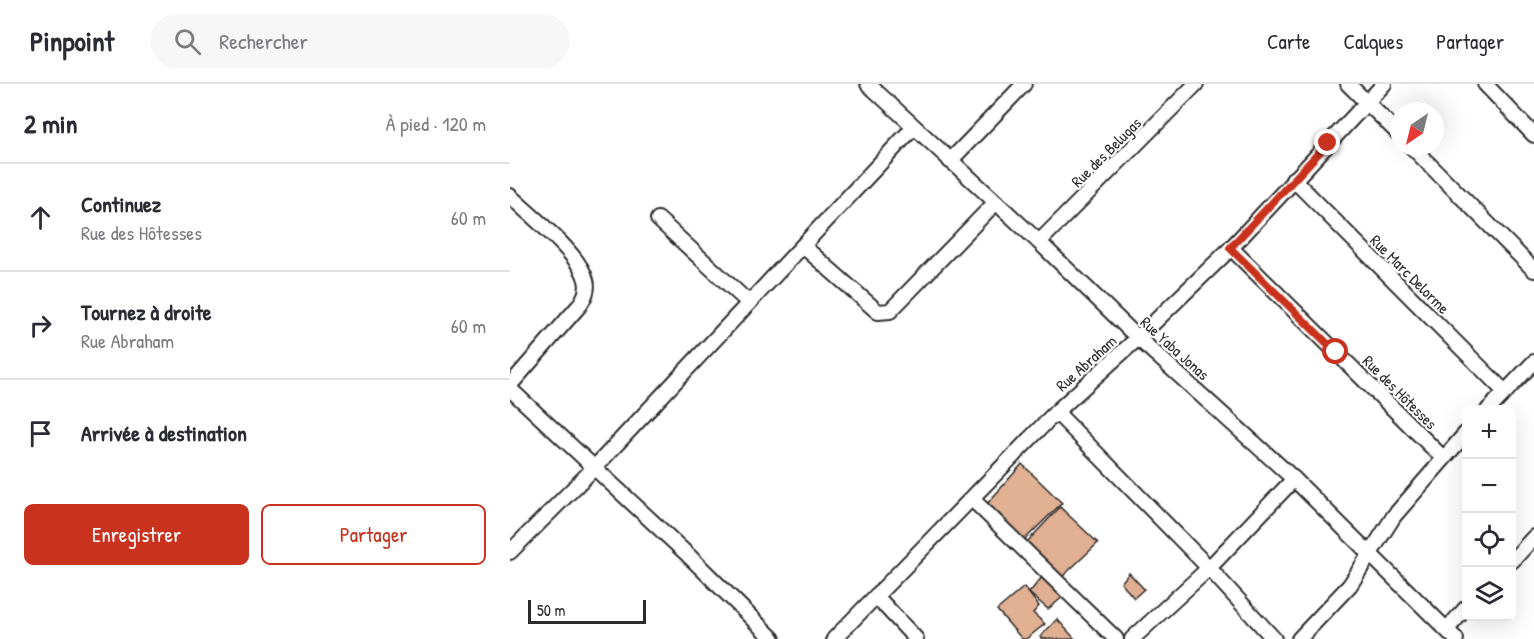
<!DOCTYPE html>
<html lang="fr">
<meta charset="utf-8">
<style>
body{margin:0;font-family:"Patrick Hand",sans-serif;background:#f7f7f7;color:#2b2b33}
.controls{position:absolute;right:18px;bottom:18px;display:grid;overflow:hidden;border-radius:9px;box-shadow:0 6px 24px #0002}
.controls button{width:54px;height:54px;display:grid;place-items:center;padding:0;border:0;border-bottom:2px solid #e1e1e2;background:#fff;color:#2b2b33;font:30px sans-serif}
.compass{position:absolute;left:880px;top:18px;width:54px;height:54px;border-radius:50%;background:#fff;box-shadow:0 6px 24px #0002;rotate:215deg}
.scale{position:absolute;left:18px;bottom:15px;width:118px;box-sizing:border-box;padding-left:6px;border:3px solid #2b2b2b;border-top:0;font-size:16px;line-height:21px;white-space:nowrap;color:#2b2b2b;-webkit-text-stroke:4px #fff;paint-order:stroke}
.stop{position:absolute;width:18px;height:18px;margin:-14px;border:4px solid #c8321e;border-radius:50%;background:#fff}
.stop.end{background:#c8321e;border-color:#fff;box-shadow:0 2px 6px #0008}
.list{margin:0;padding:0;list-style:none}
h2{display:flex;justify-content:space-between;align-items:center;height:78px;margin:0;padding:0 24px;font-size:26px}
h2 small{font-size:20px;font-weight:400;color:#7c7c81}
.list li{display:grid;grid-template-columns:39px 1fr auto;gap:18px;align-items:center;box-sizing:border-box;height:108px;padding:0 24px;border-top:2px solid #e1e1e2}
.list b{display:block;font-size:22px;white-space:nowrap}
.list p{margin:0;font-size:20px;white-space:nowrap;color:#7c7c81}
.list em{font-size:20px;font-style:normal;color:#7c7c81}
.actions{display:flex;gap:12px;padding:18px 24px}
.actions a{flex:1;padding:14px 0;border:2px solid #c8321e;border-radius:9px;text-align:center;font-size:21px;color:#c8321e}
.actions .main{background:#c8321e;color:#fff}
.icon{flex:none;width:33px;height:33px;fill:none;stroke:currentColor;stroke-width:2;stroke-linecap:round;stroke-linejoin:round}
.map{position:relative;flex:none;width:1024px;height:555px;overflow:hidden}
header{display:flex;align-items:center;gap:36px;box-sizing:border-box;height:84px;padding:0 30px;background:#fff;border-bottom:2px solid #e1e1e2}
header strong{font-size:28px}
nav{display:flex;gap:33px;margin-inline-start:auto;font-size:21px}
.search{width:420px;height:54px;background:#f7f7f7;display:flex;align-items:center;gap:15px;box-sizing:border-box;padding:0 21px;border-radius:33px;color:#7c7c81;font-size:22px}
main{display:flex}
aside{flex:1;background:#fff}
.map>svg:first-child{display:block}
</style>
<header>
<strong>Pinpoint</strong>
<div class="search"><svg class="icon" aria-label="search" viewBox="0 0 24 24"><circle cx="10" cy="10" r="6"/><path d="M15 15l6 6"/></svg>Rechercher</div>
<nav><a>Carte</a><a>Calques</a><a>Partager</a></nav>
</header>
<main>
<aside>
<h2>2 min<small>À pied · 120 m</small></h2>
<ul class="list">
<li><svg class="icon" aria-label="ahead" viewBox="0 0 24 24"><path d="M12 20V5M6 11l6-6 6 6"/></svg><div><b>Continuez</b><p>Rue des Hôtesses</p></div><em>60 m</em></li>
<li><svg class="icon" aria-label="right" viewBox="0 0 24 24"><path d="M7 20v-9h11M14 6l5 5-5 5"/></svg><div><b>Tournez à droite</b><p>Rue Abraham</p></div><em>60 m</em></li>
<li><svg class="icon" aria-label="arrive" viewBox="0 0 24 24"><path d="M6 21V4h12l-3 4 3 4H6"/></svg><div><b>Arrivée à destination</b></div></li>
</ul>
<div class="actions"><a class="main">Enregistrer</a><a>Partager</a></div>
</aside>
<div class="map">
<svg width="1024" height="555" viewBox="0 0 1024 555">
<rect width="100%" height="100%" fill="#fff"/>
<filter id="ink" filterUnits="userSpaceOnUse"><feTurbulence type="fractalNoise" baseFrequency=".0167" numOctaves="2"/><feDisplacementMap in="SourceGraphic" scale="12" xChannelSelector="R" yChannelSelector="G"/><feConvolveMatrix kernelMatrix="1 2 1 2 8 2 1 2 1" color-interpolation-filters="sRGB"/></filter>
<g filter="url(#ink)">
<!-- building -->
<g fill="#e1b092" stroke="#2b2b2b" stroke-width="1.5">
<polygon points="512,380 552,419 513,457 476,421"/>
<polygon points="550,423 588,459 552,493 516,459"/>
<polygon points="619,489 634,505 624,514 611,499"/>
<polygon points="533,492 553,513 538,525 519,509"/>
<polygon points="514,503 529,522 523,529 535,540 516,555 512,555 487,526"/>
<polygon points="547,535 565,555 532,555 530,553"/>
</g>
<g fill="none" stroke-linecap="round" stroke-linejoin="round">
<!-- minor casing -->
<g stroke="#2b2b2b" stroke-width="18">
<g id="minor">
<polyline points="358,0 529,158 628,254 784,395 946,555"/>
<polyline points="838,0 889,50"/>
<polyline points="975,0 1024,51"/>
<polyline points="902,63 1024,186"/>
<polyline points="440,77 514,0"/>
<polyline points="783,95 995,308"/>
<path d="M 0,112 C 20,131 70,170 76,196 C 79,206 74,214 69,222 L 0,301"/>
<polyline points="148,135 239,219"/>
<polyline points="529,158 686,0"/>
<polyline points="293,162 368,228 380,227 485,119"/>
<polyline points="721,164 933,374"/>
<polyline points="0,305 178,471 263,555"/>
<polyline points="978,326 1024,278"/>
<polyline points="546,328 699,484 764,555"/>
<polyline points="462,415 606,555"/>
<polyline points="0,468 85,383 404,43"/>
<polyline points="1002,477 1024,453"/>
<polyline points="366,512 406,555"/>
<polyline points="937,545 956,524"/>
<polyline points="324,555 546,328 628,254 721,164 874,0"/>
<polyline points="622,555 699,484 784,395"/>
<polyline points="789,555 840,501 884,432 956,349"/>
</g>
</g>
<!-- minor -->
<use href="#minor" stroke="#fff" stroke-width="14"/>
</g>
</g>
<g fill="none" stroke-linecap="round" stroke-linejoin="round" filter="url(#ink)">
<!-- route -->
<polyline stroke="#c8321e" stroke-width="8" points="818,59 720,164 826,268"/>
</g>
<g text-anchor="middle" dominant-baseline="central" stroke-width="4.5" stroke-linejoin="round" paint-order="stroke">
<!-- street labels -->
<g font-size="16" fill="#2b2b2b" stroke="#fff">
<text transform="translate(596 68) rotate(-45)">Rue des Belugas</text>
<text transform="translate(900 190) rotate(45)">Rue Marc Delorme</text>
<text transform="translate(665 264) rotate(42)">Rue Yaba Jonas</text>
<text transform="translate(576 279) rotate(-42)">Rue Abraham</text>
<text transform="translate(890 308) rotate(45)">Rue des Hôtesses</text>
</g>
</g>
</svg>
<div class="controls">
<button>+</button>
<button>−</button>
<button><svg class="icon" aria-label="locate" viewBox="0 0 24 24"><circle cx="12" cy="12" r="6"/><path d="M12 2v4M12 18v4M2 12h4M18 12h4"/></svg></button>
<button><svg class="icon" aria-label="layers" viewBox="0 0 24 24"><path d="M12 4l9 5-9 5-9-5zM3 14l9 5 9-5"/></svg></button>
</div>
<svg class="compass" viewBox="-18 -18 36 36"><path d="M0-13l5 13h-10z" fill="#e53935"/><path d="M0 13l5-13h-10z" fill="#7c7c81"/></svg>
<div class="scale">50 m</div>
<div class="stop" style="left:826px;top:268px"></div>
<div class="stop end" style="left:818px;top:59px"></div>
</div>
</main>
